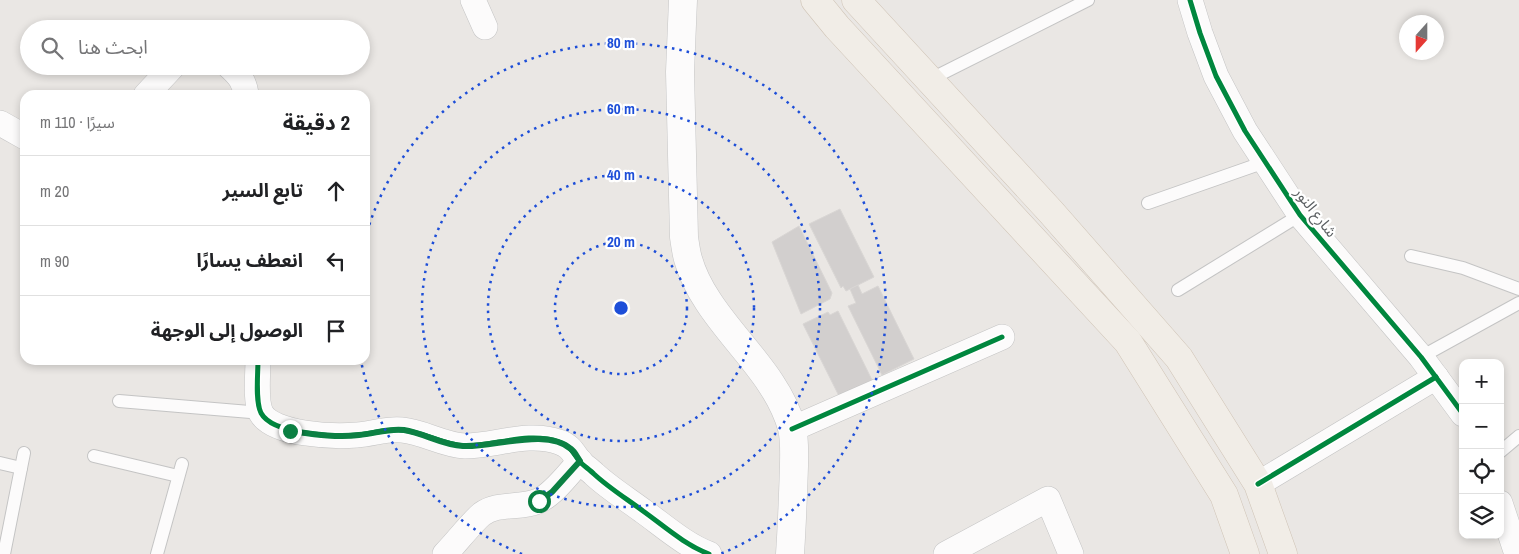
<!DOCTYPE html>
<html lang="ar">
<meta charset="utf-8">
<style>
body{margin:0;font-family:"Archivo Narrow","Noto Sans Arabic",sans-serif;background:#f6f6f6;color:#202124;direction:rtl}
.controls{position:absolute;right:15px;bottom:15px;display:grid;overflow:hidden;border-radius:10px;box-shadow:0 2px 8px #0003}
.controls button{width:45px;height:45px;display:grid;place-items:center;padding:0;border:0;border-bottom:1px solid #e0e0e0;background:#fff;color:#202124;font:25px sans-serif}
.compass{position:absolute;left:1399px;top:15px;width:45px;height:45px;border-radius:50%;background:#fff;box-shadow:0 2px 8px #0003;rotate:201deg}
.stop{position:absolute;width:15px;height:15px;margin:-11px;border:4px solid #0b8043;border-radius:50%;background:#fff}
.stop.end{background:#0b8043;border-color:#fff;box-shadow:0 1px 5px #0008}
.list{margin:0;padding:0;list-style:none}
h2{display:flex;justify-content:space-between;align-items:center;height:65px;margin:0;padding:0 20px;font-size:21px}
h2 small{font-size:16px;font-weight:400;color:#757577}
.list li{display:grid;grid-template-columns:32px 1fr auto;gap:15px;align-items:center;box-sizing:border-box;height:70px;padding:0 20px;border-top:1px solid #e0e0e0}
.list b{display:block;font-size:19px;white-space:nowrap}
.list em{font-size:16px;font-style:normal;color:#757577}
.icon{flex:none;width:28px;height:28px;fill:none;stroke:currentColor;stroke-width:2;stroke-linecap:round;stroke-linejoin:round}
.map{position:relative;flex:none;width:1519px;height:554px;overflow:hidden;direction:ltr}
.search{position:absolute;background:#fff;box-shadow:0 2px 8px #0003;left:20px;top:20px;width:350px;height:55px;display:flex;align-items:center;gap:12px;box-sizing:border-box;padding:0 18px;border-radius:28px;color:#757577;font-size:19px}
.panel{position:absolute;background:#fff;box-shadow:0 2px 8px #0003;left:20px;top:90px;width:350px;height:275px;border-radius:15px;direction:rtl}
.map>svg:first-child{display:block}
</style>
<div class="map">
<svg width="1519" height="554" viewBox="0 0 1519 554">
<rect width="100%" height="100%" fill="#eae7e4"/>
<!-- building -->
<g fill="#d2cfce" stroke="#d9d6d4">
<polygon points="840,209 874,277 846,291 843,286 841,288 809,224"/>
<polygon points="799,226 832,293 830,299 801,314 772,242"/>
<polygon points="858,285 862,294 878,286 914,359 882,375 848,306 856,303 850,289"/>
<polygon points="838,311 872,380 839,396 803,324 828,312 830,315"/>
</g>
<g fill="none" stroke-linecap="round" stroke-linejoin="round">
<!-- lane casing -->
<g stroke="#c4c4c4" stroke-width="14">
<g id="lane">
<polyline points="929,80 1088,0"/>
<polyline points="1148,203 1265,162"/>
<polyline points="1411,256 1463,268 1519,289"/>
<polyline points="1178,290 1300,215"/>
<polyline points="1421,357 1519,303"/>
<polyline points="119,401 261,413"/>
<polyline points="1500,452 1519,436"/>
<polyline points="94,456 178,476"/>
<polyline points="0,463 21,468"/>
<polyline points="4,554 24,453"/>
<polyline points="157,554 182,464"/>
</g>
</g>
<!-- street casing -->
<g stroke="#c4c4c4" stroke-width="26">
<g id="street">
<polyline points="473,0 485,27"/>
<polyline points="1190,0 1200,33 1216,76 1245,131 1300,215 1421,357 1463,414"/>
<path d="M 229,66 C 239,75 245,82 246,95"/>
<polyline points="146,95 173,66"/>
<polyline points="0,123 25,137"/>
<path d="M 258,360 C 258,374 255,401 261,413 C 273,435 335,437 357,435 C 373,434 387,428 402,430 C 424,432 443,445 465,446 C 495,446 528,431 559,442 C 571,446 573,453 580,462 C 584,466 590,470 594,474 C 609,488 627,499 643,511 C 664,526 685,545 709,554"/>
<polyline points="792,429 1002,337"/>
<polyline points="1258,484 1436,377"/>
<polyline points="1500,503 1517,554"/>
<path d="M 445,554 C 456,543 471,523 482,514 C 498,502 520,509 538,501 C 553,495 569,473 580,461"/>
<polyline points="946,554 1048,499 1071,554"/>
</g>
</g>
<!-- secondary casing -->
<g stroke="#c5c5c5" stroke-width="29">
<path id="secondary" d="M 683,0 L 680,72 L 684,237 C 685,244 686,252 688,259 C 692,273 700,289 708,301 C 735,343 778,378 792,428 C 795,440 794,454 794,466 C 793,496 792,525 790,554"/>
</g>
<!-- primary casing -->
<g stroke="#cfc3b5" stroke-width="29">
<g id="primary">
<polyline points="815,0 837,27 1128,342 1224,495 1245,554"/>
<polyline points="856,0 1051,212 1179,358 1258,484 1283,554"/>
</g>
</g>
<!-- lane -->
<use href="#lane" stroke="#fcfbfb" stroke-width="12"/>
<!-- street -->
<use href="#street" stroke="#fcfbfb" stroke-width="25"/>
<!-- secondary -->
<use href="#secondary" stroke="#fcfbfb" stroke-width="28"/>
<!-- primary -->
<use href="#primary" stroke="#f1ede7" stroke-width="28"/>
<!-- cycleway casing -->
<g stroke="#fff" stroke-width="8">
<g id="cycleway">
<polyline points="1190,0 1200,33 1216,76 1245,131 1300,215 1421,357 1463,414"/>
<path d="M 258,360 C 258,374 255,401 261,413 C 273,435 335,437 357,435 C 373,434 387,428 402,430 C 424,432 443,445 465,446 C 495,446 528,431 559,442 C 571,446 573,453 580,462 C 584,466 590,470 594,474 C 609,488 627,499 643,511 C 664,526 685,545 709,554"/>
<polyline points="792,429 1002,337"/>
<polyline points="1258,484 1436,377"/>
</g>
</g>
<!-- cycleway -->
<use href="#cycleway" stroke="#00873e" stroke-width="5"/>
</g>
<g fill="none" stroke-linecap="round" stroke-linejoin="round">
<!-- route -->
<path stroke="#0b8043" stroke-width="6" d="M 290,431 C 312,434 337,438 359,435 C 374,434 388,428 404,430 C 424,433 442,445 463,446 C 492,448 547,427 571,449 C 575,452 577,457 580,461 L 552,492 L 539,501"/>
</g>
<!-- distance rings -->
<g fill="none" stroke="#1d4ed8" stroke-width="2.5" stroke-dasharray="2.5 5">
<circle cx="621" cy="308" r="66"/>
<circle cx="621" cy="308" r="133"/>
<circle cx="621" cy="308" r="199"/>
<path d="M522 554A265 265 0 0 1 361 361M365 239A265 265 0 1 1 720 554"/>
</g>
<g text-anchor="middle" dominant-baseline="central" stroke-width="4.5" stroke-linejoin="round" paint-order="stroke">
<!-- street labels -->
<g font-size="15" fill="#5b5f62" stroke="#fff">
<text transform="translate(1316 212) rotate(52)">شارع النور</text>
</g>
</g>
<circle cx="621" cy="308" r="8" fill="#1d4ed8" stroke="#fff" stroke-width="2.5"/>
<g font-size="15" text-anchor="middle" font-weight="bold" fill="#1d4ed8" stroke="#fff" stroke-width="4.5" stroke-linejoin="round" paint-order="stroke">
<text x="621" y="48">80 m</text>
<text x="621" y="114">60 m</text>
<text x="621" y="180">40 m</text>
<text x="621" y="247">20 m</text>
</g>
</svg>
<div class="controls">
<button>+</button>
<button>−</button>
<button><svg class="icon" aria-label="locate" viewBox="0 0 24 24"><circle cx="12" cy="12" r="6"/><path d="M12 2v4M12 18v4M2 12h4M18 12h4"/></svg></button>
<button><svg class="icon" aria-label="layers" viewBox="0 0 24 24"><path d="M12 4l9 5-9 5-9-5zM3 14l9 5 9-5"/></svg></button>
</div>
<svg class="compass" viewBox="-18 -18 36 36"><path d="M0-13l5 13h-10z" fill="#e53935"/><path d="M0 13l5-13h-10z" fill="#757577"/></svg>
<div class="stop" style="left:539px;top:501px"></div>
<div class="stop end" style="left:290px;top:431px"></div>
<div class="search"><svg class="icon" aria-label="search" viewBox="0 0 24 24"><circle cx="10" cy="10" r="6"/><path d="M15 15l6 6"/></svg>ابحث هنا</div>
<section class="panel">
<h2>2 دقيقة<small>سيرًا · 110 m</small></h2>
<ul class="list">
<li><svg class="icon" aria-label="ahead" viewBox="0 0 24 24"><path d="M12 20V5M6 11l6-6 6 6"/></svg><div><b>تابع السير</b></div><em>20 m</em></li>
<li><svg class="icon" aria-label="left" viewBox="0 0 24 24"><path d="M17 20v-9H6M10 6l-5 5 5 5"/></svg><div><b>انعطف يسارًا</b></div><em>90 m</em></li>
<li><svg class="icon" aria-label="arrive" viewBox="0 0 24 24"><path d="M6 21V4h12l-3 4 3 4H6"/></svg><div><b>الوصول إلى الوجهة</b></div></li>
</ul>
</section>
</div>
